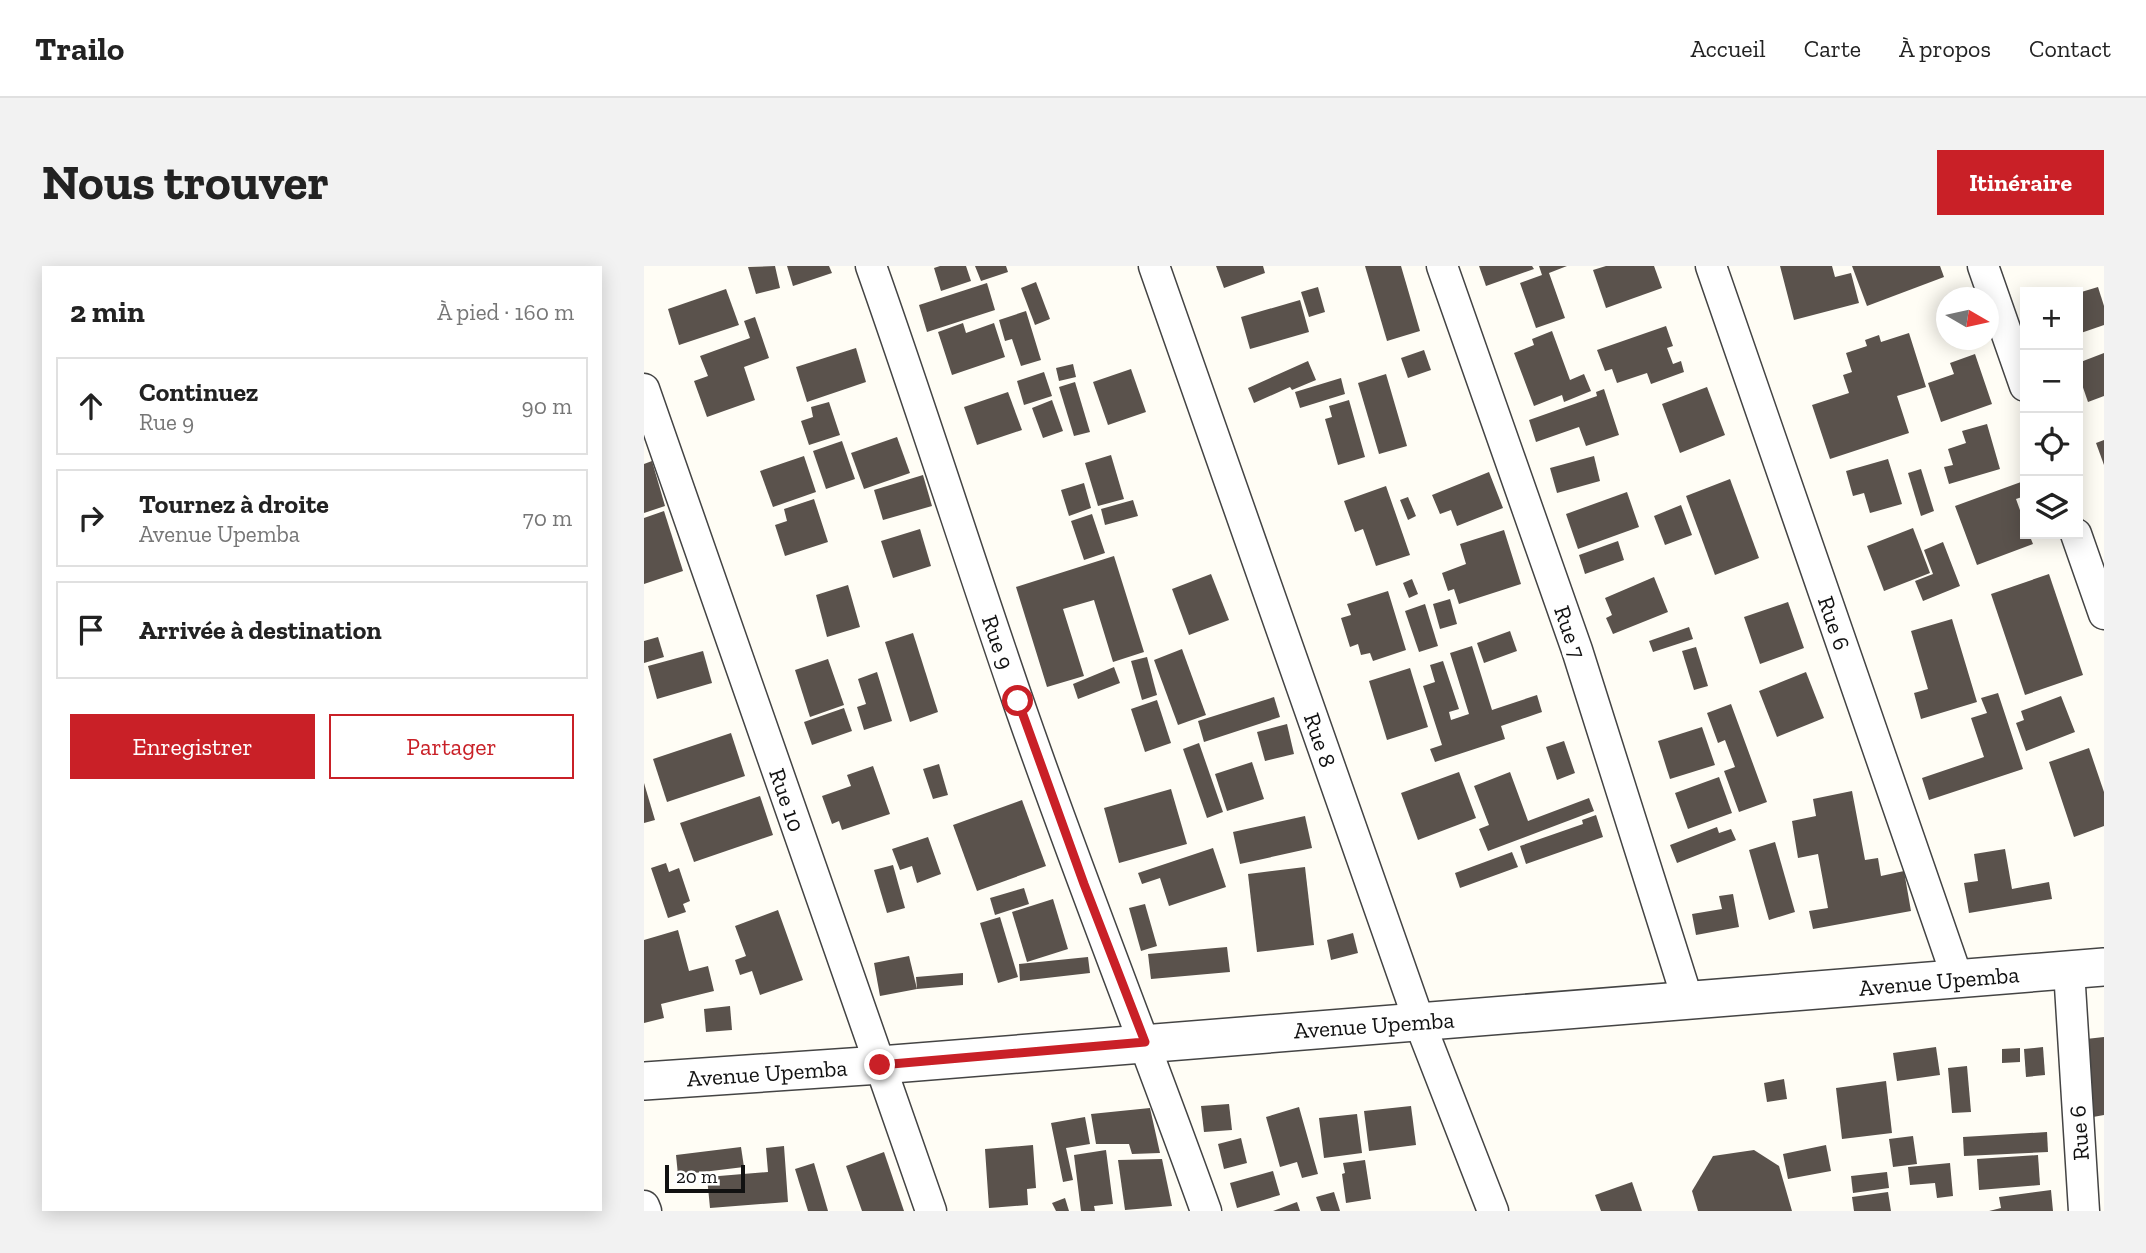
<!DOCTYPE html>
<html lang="fr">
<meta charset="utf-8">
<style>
body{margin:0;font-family:"Zilla Slab",serif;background:#f2f2f2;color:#222}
.controls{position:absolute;right:21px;top:21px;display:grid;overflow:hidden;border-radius:0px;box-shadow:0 4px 18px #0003}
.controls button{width:63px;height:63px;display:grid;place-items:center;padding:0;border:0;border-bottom:2px solid #e0e0e0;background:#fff;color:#222;font:35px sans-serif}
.compass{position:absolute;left:1292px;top:21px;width:63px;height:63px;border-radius:50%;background:#fff;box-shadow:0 4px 18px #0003;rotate:99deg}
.scale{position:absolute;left:21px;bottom:18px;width:80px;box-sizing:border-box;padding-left:7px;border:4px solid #111;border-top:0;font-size:19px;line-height:24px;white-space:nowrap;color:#111;-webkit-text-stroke:5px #fff;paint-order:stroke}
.stop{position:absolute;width:21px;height:21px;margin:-16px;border:5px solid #c92027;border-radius:50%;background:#fff}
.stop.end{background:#c92027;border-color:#fff;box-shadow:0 2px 7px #0008}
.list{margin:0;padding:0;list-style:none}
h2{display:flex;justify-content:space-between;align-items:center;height:91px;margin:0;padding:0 28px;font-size:30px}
h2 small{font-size:23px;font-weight:400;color:#767676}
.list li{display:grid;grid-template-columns:46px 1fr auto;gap:21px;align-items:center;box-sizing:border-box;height:98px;margin:0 14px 14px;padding:0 14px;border:2px solid #e0e0e0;border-radius:0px}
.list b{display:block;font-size:26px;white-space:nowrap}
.list p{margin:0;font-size:23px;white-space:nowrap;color:#767676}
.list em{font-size:23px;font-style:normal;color:#767676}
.actions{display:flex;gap:14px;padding:21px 28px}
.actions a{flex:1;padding:16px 0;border:2px solid #c92027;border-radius:0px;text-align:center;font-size:24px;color:#c92027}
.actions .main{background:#c92027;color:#fff}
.icon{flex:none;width:38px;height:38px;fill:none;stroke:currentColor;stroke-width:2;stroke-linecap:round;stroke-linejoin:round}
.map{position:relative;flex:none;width:1460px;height:945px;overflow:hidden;border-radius:0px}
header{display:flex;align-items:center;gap:42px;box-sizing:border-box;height:98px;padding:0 35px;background:#fff;border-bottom:2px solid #e0e0e0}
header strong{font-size:33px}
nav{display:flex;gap:38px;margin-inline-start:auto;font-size:24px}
.intro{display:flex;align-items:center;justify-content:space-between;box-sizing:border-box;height:168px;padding:0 42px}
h1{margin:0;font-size:49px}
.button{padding:18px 32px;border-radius:0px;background:#c92027;color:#fff;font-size:24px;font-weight:700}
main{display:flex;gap:42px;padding:0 42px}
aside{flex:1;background:#fff;border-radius:0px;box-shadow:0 4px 18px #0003}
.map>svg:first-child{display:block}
</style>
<header>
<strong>Trailo</strong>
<nav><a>Accueil</a><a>Carte</a><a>À propos</a><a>Contact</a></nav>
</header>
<div class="intro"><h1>Nous trouver</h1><a class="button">Itinéraire</a></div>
<main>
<aside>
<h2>2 min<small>À pied · 160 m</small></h2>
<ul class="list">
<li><svg class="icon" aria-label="ahead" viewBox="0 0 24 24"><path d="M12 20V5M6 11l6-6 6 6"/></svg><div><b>Continuez</b><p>Rue 9</p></div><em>90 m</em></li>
<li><svg class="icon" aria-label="right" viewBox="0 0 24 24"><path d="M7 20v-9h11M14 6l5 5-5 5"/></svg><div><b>Tournez à droite</b><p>Avenue Upemba</p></div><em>70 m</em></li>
<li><svg class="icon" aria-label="arrive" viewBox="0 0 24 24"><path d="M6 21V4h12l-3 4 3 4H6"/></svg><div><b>Arrivée à destination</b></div></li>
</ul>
<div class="actions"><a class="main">Enregistrer</a><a>Partager</a></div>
</aside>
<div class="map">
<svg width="1460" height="945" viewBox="0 0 1460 945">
<rect width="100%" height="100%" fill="#fffdf5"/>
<!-- building -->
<g fill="#5a524c">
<polygon points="131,0 136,22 112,28 104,1"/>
<polygon points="143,0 185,0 188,7 149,20"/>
<polygon points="296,0 322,0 327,15 297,25 290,2"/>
<polygon points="331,0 362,0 364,6 337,15"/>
<polygon points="572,0 619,0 621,7 580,22"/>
<polygon points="721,0 757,0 776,65 743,75"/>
<polygon points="835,0 888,0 890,3 842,20"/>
<polygon points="895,0 923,0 905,7 921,52 892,62 876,17 898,9"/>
<polygon points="962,0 1010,0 1018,22 962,42 949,4"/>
<polygon points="1136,0 1188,0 1191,11 1207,7 1215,37 1150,54"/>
<polygon points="1208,0 1296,0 1300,11 1223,40"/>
<polygon points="392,16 406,53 391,59 377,22"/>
<polygon points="343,17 351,44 283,66 275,39"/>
<polygon points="674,21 681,46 665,51 657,26"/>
<polygon points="1454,21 1460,40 1460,59 1434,68 1434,27"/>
<polygon points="82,23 95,59 35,79 24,43"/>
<polygon points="656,34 665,66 606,83 597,51"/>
<polygon points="382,45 397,94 377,100 368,73 361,75 355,54"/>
<polygon points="111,51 125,92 100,101 111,134 63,151 50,115 64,110 56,90 106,72 100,55"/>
<polygon points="319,57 322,67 350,57 361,91 308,109 294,66"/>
<polygon points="1022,60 1029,80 1023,82 1029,98 1037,95 1040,106 1007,118 1003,107 973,117 968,103 961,105 953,84"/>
<polygon points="908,65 926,114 940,108 947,125 920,136 918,129 890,140 870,87 890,79 888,73"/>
<polygon points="1265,67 1282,121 1253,130 1265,167 1186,193 1168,139 1205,127 1199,109 1208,106 1202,87 1223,80 1221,74 1235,69 1237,76"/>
<polygon points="212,82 222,116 163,136 152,101"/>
<polygon points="780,84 787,104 764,112 757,92"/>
<polygon points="1460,87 1460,130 1444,136 1434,107 1434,97"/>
<polygon points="1331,88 1348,138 1297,156 1284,117 1310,108 1306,97"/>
<polygon points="664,95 672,114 648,124 646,121 610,137 604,122"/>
<polygon points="429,98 432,111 415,115 412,102"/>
<polygon points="487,103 502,146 464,159 449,116"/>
<polygon points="400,106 408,130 380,139 373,115"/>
<polygon points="742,108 763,180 735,188 714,117"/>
<polygon points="697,112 701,128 656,142 651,126"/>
<polygon points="431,116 446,166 430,170 415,121"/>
<polygon points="1063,121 1081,169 1036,187 1018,138"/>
<polygon points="960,123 975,169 942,180 935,161 892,176 885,154 953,130 952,126"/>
<polygon points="364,126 378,164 333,179 320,141"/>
<polygon points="408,134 419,165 399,172 388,142"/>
<polygon points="705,134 721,191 694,199 681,153 688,151 685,140"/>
<polygon points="185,136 196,169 165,179 157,155 169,151 167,141"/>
<polygon points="1343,158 1356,203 1305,218 1300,201 1309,199 1304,183 1322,177 1318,165"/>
<polygon points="253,171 266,207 220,223 207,187"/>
<polygon points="1460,174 1460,199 1452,177"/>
<polygon points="198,175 211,213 182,223 169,185"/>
<polygon points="467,189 480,233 454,240 441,197"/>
<polygon points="160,190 172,226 129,241 116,205"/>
<polygon points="950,190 956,215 913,227 906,202"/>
<polygon points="1244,193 1258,238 1226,247 1220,227 1209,230 1202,205"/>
<polygon points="8,195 21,240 0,247 0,198"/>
<polygon points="1277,203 1290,245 1277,250 1264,207"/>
<polygon points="845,206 859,242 813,260 807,244 796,248 788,229"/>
<polygon points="279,209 288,240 239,254 230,224"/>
<polygon points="1086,213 1115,292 1071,309 1042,230"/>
<polygon points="1377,216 1381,230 1372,233 1381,258 1381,268 1385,268 1389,278 1333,299 1311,240"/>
<polygon points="440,217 447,242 425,250 417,224"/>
<polygon points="742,220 766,289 732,300 719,263 711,266 700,235"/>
<polygon points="983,226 995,261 934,283 922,248"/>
<polygon points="764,231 772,250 764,254 756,234"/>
<polygon points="170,233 184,276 141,290 131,259 143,255 140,243"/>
<polygon points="489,234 494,250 461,259 457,243"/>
<polygon points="1037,239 1048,269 1021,279 1010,250"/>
<polygon points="20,245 39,305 0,318 0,252"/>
<polygon points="448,248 461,287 440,294 427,255"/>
<polygon points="1269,262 1286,307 1240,325 1223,280"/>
<polygon points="276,263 287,300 249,312 237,275"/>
<polygon points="860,264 877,318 815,338 810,323 804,325 798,307 822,298 816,278"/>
<polygon points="974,275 980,294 941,308 935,289"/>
<polygon points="1299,276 1316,320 1279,335 1271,315 1289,308 1280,284"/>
<polygon points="470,290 500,386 469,396 450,334 419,343 440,410 403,421 372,321"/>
<polygon points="567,308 585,354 545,369 528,323"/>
<polygon points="1405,308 1439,409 1381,429 1347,328"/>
<polygon points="1010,311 1024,346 969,368 962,352 968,349 961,332"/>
<polygon points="768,313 774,328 765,332 759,317"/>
<polygon points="204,319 216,361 183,371 172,329"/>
<polygon points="744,325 762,384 729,395 726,387 717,389 714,378 706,381 697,352 707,349 703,338"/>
<polygon points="806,333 813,358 796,363 789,338"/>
<polygon points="1144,336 1160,382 1116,398 1100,351"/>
<polygon points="781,338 794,380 775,386 761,345"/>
<polygon points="1308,353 1333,436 1277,453 1270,427 1284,423 1267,365"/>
<polygon points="1045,361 1049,373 1009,386 1005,375"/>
<polygon points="866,365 873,385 840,397 833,377"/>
<polygon points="269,367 294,446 266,456 241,376"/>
<polygon points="14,371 20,391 0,397 0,375"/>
<polygon points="828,380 848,444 893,429 898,446 857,460 861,473 791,496 786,483 798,479 779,420 791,416 786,399 799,395 815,443 805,446 807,454 825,448 806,387"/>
<polygon points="1052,381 1064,420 1050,424 1038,385"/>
<polygon points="538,383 562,449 534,459 510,394"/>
<polygon points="59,385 68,417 13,433 4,400"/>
<polygon points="503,391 513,429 498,434 487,395"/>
<polygon points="184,393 200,439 166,451 151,404"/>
<polygon points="470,401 476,417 434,433 429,418"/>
<polygon points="766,402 784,461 743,474 725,415"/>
<polygon points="233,406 248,455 220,464 213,441 222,438 214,413"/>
<polygon points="1162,406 1180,452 1133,471 1115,425"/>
<polygon points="1354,427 1379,503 1285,534 1278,512 1340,491 1327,452 1343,447 1337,432"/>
<polygon points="1417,430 1431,466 1382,485 1372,457 1380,454 1377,445"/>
<polygon points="630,431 636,451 560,476 554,455"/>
<polygon points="513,434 527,477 501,486 487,443"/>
<polygon points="1087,438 1123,536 1095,546 1080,505 1091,501 1081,474 1074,477 1063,447"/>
<polygon points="200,442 208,465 168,479 160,456"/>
<polygon points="643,458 650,488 621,495 613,466"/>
<polygon points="1058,461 1071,499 1026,513 1014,475"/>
<polygon points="87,467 101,510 23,536 9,493"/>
<polygon points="920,475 931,507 913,514 902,481"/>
<polygon points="555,477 579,546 563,552 539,483"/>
<polygon points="1445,482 1460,526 1460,560 1430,571 1405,496"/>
<polygon points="608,496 620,533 583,545 571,508"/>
<polygon points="295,498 304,529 289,533 279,503"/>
<polygon points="229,500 246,548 198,564 195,555 188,558 178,530 207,520 203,509"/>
<polygon points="815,506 832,552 774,574 757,527"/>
<polygon points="866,506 884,555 945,532 950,545 844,585 835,563 845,559 830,520"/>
<polygon points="1075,511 1088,547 1044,563 1031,527"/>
<polygon points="0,517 11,554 0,557"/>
<polygon points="527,523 543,578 475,597 460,542"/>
<polygon points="1208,525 1221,594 1234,592 1237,610 1260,605 1267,645 1169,663 1165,645 1184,642 1174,588 1154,592 1148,555 1172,550 1169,533"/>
<polygon points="116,530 129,569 50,596 36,557"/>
<polygon points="378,534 402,600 333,625 309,559"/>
<polygon points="952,549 959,571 882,598 876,580 939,558 938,554"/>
<polygon points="661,550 668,582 596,598 589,566"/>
<polygon points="1073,561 1075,567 1087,563 1092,574 1033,597 1026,579"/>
<polygon points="284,571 297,608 273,617 268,600 256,604 248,583"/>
<polygon points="1131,576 1151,646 1125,654 1105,584"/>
<polygon points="569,582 582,621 525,640 516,612 498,618 494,607"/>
<polygon points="1361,583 1368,623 1405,616 1408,633 1325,647 1320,617 1334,615 1330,588"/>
<polygon points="868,586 874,601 816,622 811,607"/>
<polygon points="22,597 25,606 35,602 46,635 39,638 42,646 24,652 7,602"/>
<polygon points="249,599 261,642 243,647 230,604"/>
<polygon points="661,601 670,679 613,686 604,608"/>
<polygon points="380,622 385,638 351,649 346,632"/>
<polygon points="1089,628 1095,661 1052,669 1048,648 1078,643 1075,630"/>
<polygon points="409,633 424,683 383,696 368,646"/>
<polygon points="501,638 513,680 497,685 485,642"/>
<polygon points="134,644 159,714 116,729 108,705 96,709 91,694 102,690 91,660"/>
<polygon points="356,651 374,711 354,717 336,657"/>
<polygon points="34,664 45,705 64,700 70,725 17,738 20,752 0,757 0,674"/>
<polygon points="709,667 714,687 687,694 683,674"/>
<polygon points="583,681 586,706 507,713 504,688"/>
<polygon points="265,690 273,723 236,730 230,697"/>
<polygon points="444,691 446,707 376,715 375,698"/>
<polygon points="319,707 319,719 273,723 272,711"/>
<polygon points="86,740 88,764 62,766 60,743"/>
<polygon points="1460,771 1460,849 1449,851 1442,773"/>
<polygon points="1292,781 1296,809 1253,815 1249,787"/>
<polygon points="1399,781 1401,809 1382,811 1380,783"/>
<polygon points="1376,782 1376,796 1358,797 1358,783"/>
<polygon points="1323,800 1327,846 1308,847 1304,802"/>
<polygon points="1140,813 1143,833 1123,836 1120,817"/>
<polygon points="1242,815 1248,867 1198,873 1192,822"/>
<polygon points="585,838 588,864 560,866 557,840"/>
<polygon points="767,840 772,879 725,885 720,845"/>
<polygon points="655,841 674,908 658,912 653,896 636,901 622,851"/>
<polygon points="506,842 516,887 488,888 485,878 452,878 447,848"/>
<polygon points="713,848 718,887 680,892 675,852"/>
<polygon points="441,851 446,878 422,882 429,914 419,916 407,857"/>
<polygon points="1403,866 1404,886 1320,890 1319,871"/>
<polygon points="1269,870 1273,898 1249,901 1245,873"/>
<polygon points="597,872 603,897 580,903 574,878"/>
<polygon points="389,879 392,922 383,923 384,939 345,942 341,883"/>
<polygon points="1182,879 1187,905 1144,913 1139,888"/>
<polygon points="140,880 144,936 66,942 63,911 124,906 122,882"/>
<polygon points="97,881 100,901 34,909 32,889"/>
<polygon points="462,884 469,938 450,940 451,945 437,945 430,889"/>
<polygon points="1110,884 1135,900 1148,945 1054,945 1048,925 1069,890"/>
<polygon points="240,886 260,945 218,945 202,900"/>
<polygon points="1394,889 1396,919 1335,924 1333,893"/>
<polygon points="518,893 528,940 481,944 474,894"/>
<polygon points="721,894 727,933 702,937 698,908 701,907 699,897"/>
<polygon points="170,897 184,945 164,945 151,903"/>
<polygon points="1306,897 1309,930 1293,932 1291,917 1266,919 1264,901"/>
<polygon points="629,905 636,929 593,942 586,917"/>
<polygon points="1243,906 1245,922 1209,927 1207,910"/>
<polygon points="988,916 998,945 957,945 951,929"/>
<polygon points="1407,924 1409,945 1345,945 1357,942 1355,931"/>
<polygon points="690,926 696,945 677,945 672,931"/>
<polygon points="1244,926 1247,945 1210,945 1208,931"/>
<polygon points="421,932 425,945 412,945 408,937"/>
<polygon points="653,936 656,945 629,945"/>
</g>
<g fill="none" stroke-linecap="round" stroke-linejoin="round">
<!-- minor casing -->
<g stroke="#444" stroke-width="33">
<g id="minor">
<path d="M 227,0 C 278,144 324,290 374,435 C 433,606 501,775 562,945"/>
<polyline points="510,0 775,755 849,945"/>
<polyline points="798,0 933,384 1044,735"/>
<polyline points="1067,0 1314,714"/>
<polyline points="1339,0 1381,120"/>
<polyline points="0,123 287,945"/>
<polyline points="1432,268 1460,348"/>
<polyline points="1425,704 1440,945"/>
<polyline points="0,940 2,945"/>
</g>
</g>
<!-- tertiary casing -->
<g stroke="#444" stroke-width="40">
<polyline id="tertiary" points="0,815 236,799 1460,701"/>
</g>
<!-- minor -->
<use href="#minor" stroke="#fff" stroke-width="30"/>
<!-- tertiary -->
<use href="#tertiary" stroke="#fff" stroke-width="37"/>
</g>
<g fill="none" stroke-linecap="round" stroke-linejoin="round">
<!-- route -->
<polyline stroke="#c92027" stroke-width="9" points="236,799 501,776 440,618 374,435"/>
</g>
<g text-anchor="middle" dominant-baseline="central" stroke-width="7" stroke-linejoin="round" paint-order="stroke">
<!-- street labels -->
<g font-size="23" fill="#111" stroke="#fff">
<text transform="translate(1190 357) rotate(71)">Rue 6</text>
<text transform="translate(926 366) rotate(71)">Rue 7</text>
<text transform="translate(354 376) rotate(71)">Rue 9</text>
<text transform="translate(676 474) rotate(71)">Rue 8</text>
<text transform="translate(143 534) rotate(71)">Rue 10</text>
<text transform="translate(1295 715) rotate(-5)">Avenue Upemba</text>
<text transform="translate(730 759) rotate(-4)">Avenue Upemba</text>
<text transform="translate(123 807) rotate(-4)">Avenue Upemba</text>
<text transform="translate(1435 867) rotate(-94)">Rue 6</text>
</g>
</g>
</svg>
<div class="controls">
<button>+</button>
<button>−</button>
<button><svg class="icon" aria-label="locate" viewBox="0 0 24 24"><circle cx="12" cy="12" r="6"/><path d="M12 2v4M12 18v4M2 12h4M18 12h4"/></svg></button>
<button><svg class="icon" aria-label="layers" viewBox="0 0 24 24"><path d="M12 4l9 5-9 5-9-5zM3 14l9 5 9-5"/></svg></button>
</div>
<svg class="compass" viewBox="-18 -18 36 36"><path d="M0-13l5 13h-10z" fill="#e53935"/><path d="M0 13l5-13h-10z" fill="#767676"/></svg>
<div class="scale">20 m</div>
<div class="stop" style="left:374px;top:435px"></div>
<div class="stop end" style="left:236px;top:799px"></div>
</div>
</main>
